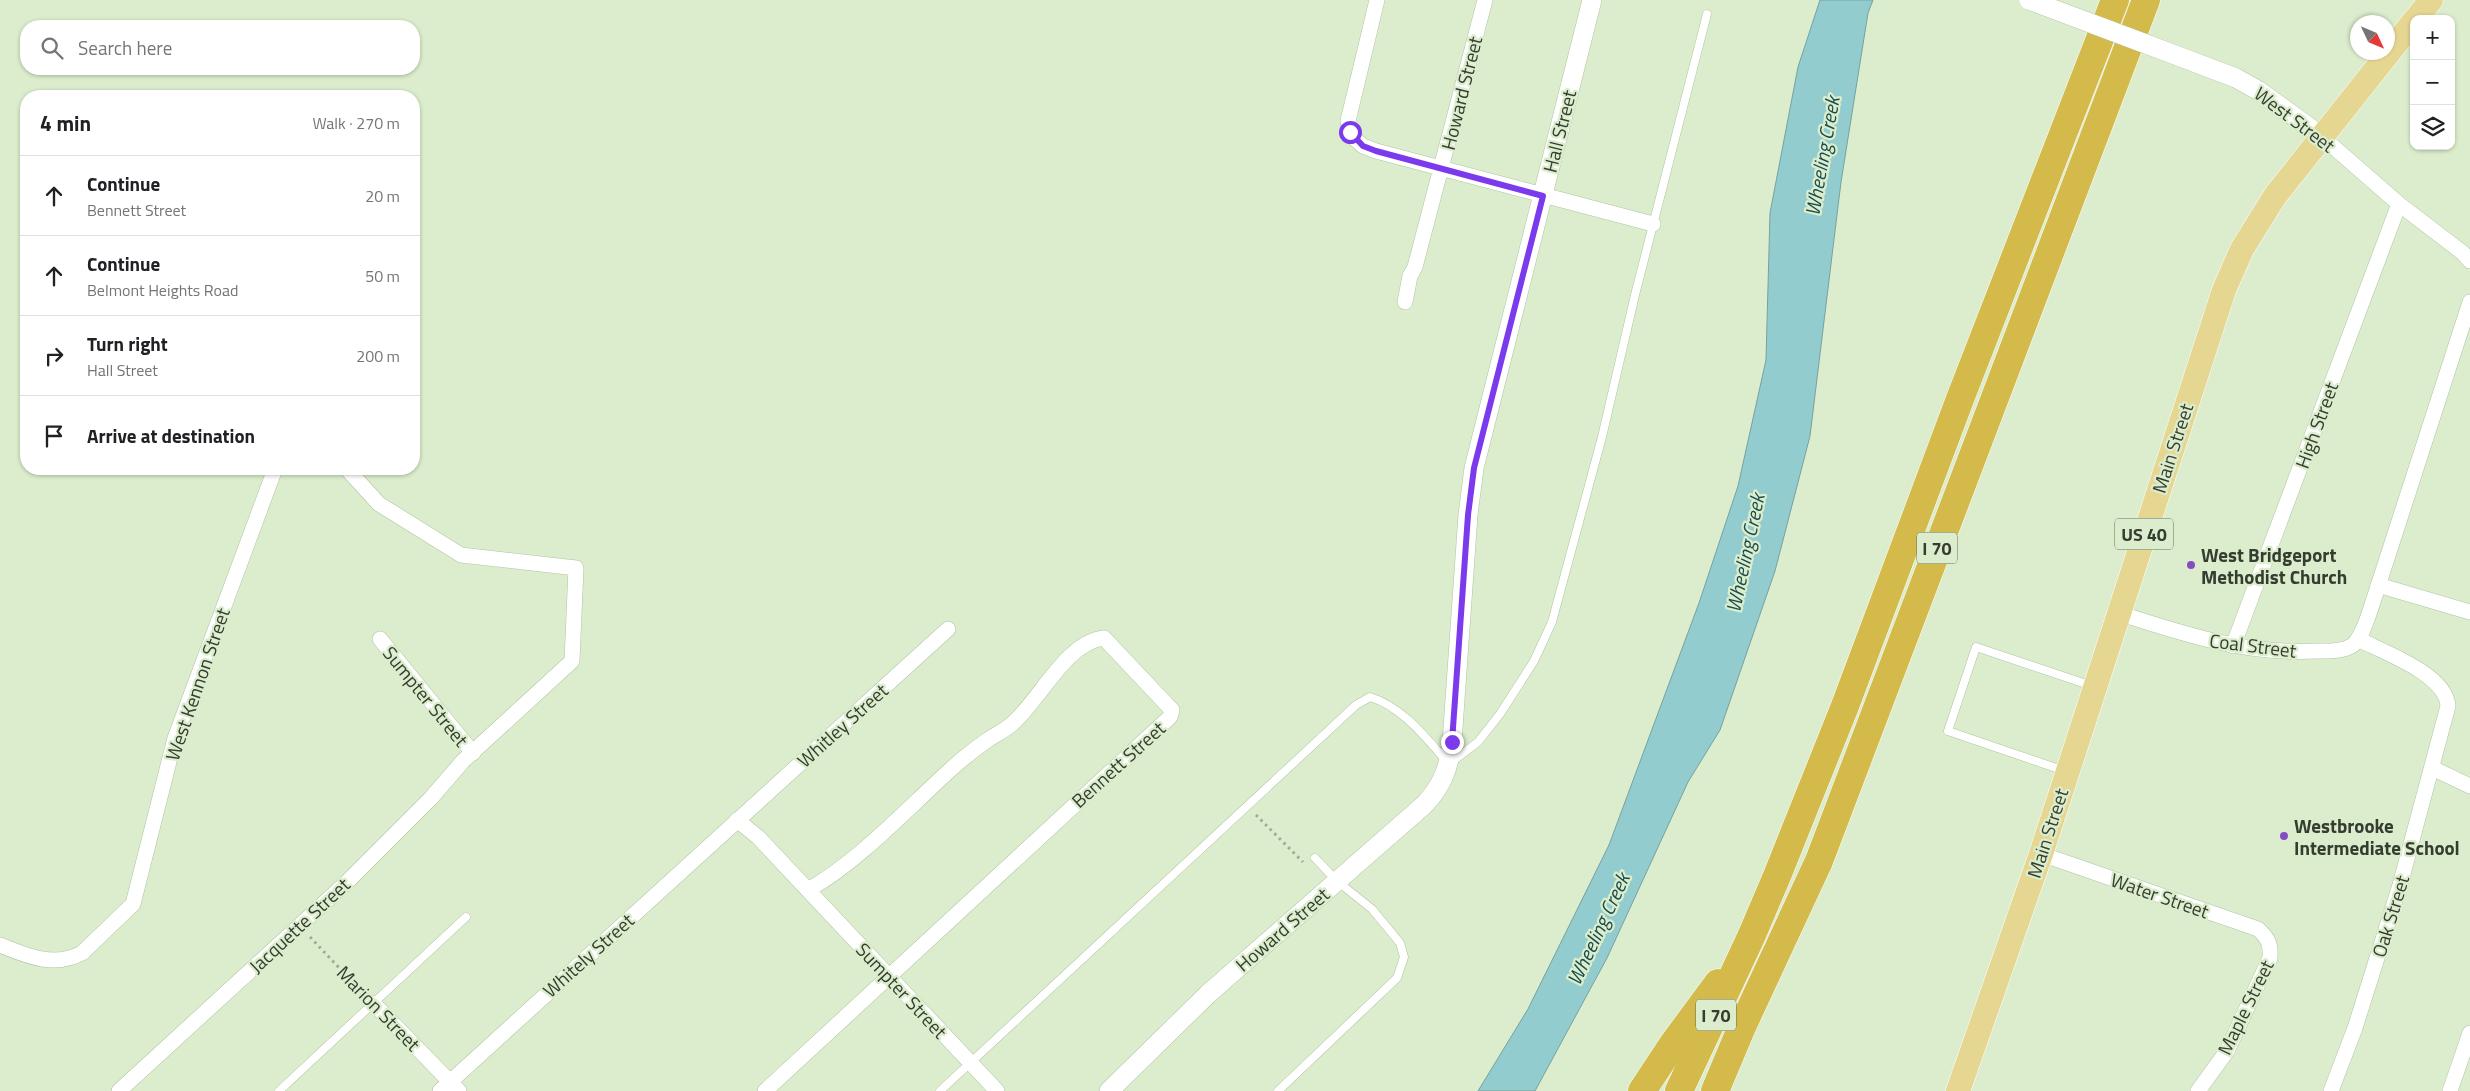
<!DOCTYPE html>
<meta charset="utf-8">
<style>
body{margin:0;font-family:"Titillium Web",sans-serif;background:#f6f6f6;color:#202124}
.controls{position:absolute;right:15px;top:15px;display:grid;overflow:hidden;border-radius:10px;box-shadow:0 1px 4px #0004}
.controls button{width:45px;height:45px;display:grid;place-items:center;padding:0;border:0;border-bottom:1px solid #e0e0e0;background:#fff;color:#202124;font:25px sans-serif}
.compass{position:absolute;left:2350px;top:15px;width:45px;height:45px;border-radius:50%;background:#fff;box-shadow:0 1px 4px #0004;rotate:134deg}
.stop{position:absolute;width:15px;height:15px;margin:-11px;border:4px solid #7c3aed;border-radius:50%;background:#fff}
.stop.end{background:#7c3aed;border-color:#fff;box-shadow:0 1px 5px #0008}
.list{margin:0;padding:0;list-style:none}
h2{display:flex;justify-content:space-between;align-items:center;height:65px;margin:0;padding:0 20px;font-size:21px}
h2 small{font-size:16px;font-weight:400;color:#757577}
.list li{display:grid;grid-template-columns:32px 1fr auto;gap:15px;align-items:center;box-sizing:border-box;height:80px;padding:0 20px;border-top:1px solid #e0e0e0}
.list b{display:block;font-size:19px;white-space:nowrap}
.list p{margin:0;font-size:16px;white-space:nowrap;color:#757577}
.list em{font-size:16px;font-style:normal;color:#757577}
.icon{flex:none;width:28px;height:28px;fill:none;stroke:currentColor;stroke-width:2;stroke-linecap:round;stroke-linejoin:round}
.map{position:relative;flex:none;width:2470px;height:1091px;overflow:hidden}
.search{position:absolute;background:#fff;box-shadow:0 1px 4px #0004;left:20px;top:20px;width:400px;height:55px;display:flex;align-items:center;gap:12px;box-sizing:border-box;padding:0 18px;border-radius:20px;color:#757577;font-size:19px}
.panel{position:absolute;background:#fff;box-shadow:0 1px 4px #0004;left:20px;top:90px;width:400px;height:385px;border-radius:20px}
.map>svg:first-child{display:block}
</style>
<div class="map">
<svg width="2470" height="1091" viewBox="0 0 2470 1091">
<rect width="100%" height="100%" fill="#dbedcc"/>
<!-- water -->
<polygon fill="#93ccce" stroke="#77a19f" points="1820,0 1873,0 1868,13 1841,182 1810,436 1775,571 1720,730 1688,782 1607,958 1535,1091 1478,1091 1528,1009 1609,845 1699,603 1738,486 1766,360 1770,213 1798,67"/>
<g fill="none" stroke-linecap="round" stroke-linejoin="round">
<!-- service casing -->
<g stroke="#b2c3a3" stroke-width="9">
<g id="service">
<polyline points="2065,771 1948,731 1976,647 2092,686"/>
<polyline points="279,1091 466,917"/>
<path d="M 940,1091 L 1356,705 L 1370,697 C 1403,707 1427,739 1449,764 L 1478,742 L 1500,714 L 1534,661 L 1552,622 L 1602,437 L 1635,295 L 1707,14"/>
<polyline points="1278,1091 1397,978 1404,957 1400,943 1372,909 1337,881 1315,858"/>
</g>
</g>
<!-- minor casing -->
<g stroke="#b2c3a3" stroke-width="16">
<g id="minor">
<polyline points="1377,0 1348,121 1350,132 1354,138 1363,146 1376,151 1653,224"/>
<polyline points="2321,136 2399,204 2463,253 2470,261"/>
<polyline points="1405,302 1410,276 1415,267 1485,0"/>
<polyline points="2378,585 2470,612"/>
<path d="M 2118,613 C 2183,634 2246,655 2316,651 C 2328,651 2342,652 2353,645 C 2362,637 2366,622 2370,611 L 2470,302"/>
<polyline points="380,639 473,753"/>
<polyline points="2233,646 2399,204"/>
<polyline points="2432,768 2470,786"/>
<polyline points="737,820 758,837 997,1091"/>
<path d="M 2041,854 L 2258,929 C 2268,938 2271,944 2270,958 L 2227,1051 L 2198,1091"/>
<path d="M 0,945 C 27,956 54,968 82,953 L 133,904 L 175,738 L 275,469"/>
<polyline points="373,1003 459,1091"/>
<polyline points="119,1091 346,883 431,798 463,761 572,661 576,568 461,555 379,504 347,469"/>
<polyline points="440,1091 948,629"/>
<path d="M 765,1091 L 1170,717 L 1172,710 L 1104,638 C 1066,642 1040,700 1012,724 C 1005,730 997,734 989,739 C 976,748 962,759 950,770 C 907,809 859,861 808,890"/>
<path d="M 2331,1091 L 2355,1028 L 2400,885 L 2448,706 C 2446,674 2383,652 2358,639"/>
<polyline points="2450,1091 2470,1033"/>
</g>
</g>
<!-- tertiary casing -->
<g stroke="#b2c3a3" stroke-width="20">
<g id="tertiary">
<polyline points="2178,56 2236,78 2259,91 2321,136"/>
<path d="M 1109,1091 L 1208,994 L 1424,805 C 1442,786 1449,768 1452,742 L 1468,515 L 1474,468 L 1592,0"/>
</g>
</g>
<!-- primary casing -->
<g stroke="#fff" stroke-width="25">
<g id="primary">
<polyline points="2416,19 2431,0"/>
<polyline points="1958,1091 2041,854 2224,290 2242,249 2275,196 2414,21"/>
</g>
</g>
<!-- motorway casing -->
<g stroke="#fff" stroke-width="29">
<g id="motorway">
<polyline points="1642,1091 1673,1044 1718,983"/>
<polyline points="1679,1091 1751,937 1777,876 1845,706 1960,399 2115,0"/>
<polyline points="1715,1091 1741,1029 1819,861 2146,0"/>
</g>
</g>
<!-- path -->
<g stroke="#9eac92" stroke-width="3" stroke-dasharray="2.5 4" stroke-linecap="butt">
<polyline points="1256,815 1303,862"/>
<polyline points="310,937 362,992"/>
</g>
<!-- service -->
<use href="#service" stroke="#fff" stroke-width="8"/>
<!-- minor -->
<use href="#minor" stroke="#fff" stroke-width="15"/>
<!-- tertiary -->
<use href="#tertiary" stroke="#fff" stroke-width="19"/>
<!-- primary -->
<use href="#primary" stroke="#e5d692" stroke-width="24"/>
<!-- motorway -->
<use href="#motorway" stroke="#d4ba4a" stroke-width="28"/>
<!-- tertiary-bridge casing -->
<g stroke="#b2c3a3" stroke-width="20" stroke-linecap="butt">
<polyline id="tertiary-bridge" points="2029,0 2178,56"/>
</g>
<!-- tertiary-bridge -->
<use href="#tertiary-bridge" stroke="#fff" stroke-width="19"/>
</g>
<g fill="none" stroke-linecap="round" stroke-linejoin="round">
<!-- route -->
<polyline stroke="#7c3aed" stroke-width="6" points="1350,132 1363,146 1376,151 1543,196 1474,468 1468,515 1452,742"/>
</g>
<!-- markers -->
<g fill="#854dc5" stroke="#dbedcc" stroke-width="2">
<circle cx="2191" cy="565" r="5"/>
<circle cx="2284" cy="836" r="5"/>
</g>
<g text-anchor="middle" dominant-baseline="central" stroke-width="4.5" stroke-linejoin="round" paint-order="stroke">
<!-- shield labels -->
<g fill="#dbedcc" stroke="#67715f" stroke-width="1">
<rect x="2115" y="518.5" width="58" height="31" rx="4"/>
<rect x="1917" y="532.5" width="40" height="31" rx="4"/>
<rect x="1696" y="999.5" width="40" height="31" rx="4"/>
</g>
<g font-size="18" font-weight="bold" fill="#353c30">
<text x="2144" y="534">US 40</text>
<text x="1937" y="548">I 70</text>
<text x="1716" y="1015">I 70</text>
</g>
<!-- street labels -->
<g font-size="19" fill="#353c30" stroke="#dbedcc">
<text transform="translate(1461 93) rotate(-76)">Howard Street</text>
<text transform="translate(2295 119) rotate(37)">West Street</text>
<text transform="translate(1559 131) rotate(-76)">Hall Street</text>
<text transform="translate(2316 425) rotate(-70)">High Street</text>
<text transform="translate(2172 448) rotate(-72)">Main Street</text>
<text transform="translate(2253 645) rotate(7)">Coal Street</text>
<text transform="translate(197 684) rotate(-71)">West Kennon Street</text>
<text transform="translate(426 696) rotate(51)">Sumpter Street</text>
<text transform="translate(842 725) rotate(-42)">Whitley Street</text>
<text transform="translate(1118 764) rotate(-42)">Bennett Street</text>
<text transform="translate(2047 833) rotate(-72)">Main Street</text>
<text transform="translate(2160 895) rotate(19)">Water Street</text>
<text transform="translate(2390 916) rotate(-73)">Oak Street</text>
<text transform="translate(299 925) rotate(-43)">Jacquette Street</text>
<text transform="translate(1282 929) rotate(-41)">Howard Street</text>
<text transform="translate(588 955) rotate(-42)">Whitely Street</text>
<text transform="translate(902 990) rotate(47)">Sumpter Street</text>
<text transform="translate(2245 1007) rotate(-64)">Maple Street</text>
<text transform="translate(379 1008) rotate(46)">Marion Street</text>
</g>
<!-- poi labels -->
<g font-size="19" font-weight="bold" fill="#353c30" stroke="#dbedcc" text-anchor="start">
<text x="2201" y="554">West Bridgeport<tspan x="2201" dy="22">Methodist Church</tspan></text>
<text x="2294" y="825">Westbrooke<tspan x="2294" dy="22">Intermediate School</tspan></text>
</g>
<!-- water labels -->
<g font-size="20" font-style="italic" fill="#184b4e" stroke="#dbedcc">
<text transform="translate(1822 156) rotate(-80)">Wheeling Creek</text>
<text transform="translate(1745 553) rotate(-78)">Wheeling Creek</text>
<text transform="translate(1598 929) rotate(-65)">Wheeling Creek</text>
</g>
</g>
</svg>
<div class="controls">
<button>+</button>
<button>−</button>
<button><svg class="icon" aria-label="layers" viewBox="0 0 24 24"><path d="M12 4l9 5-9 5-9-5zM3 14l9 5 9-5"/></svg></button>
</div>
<svg class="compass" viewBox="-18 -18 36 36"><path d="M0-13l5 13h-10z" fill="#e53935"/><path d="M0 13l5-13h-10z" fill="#757577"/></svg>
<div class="stop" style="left:1350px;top:132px"></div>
<div class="stop end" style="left:1452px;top:742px"></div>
<div class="search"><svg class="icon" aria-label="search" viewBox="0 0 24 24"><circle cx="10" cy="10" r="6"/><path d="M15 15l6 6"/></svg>Search here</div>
<section class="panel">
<h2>4 min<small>Walk · 270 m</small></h2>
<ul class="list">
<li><svg class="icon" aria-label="ahead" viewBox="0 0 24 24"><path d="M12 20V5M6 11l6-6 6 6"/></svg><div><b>Continue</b><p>Bennett Street</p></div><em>20 m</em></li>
<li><svg class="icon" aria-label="ahead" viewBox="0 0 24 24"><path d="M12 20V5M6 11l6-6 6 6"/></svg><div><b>Continue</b><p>Belmont Heights Road</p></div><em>50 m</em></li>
<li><svg class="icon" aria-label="right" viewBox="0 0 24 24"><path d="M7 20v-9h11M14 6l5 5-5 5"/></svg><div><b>Turn right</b><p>Hall Street</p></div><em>200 m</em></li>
<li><svg class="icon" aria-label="arrive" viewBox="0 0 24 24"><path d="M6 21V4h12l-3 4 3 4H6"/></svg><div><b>Arrive at destination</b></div></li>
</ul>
</section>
</div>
